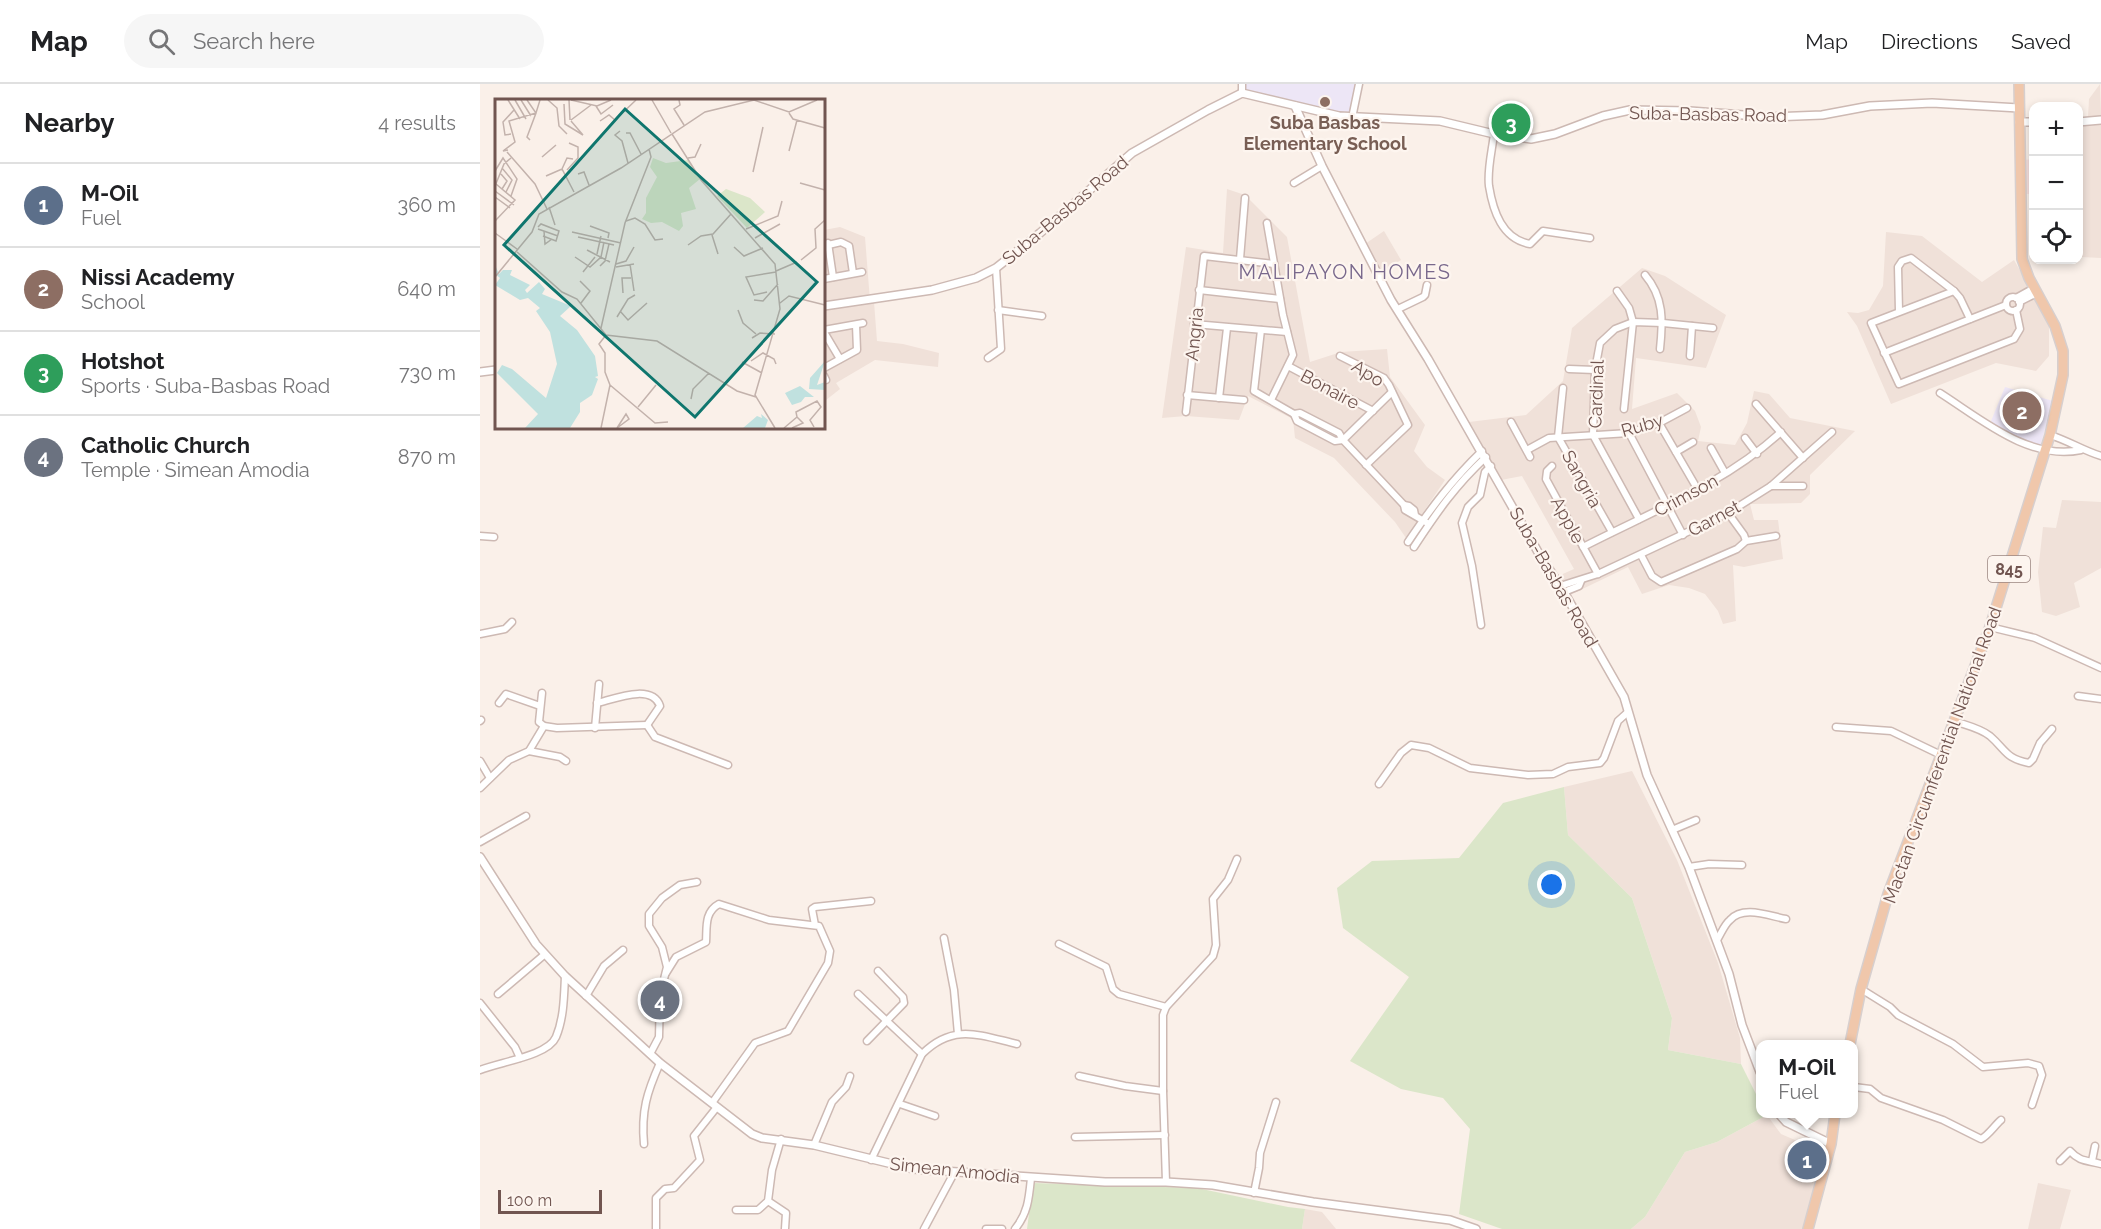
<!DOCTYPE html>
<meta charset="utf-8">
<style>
body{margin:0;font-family:Raleway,sans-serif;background:#f6f6f6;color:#202124}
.controls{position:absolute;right:18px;top:18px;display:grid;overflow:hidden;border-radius:12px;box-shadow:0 3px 9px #0003}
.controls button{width:54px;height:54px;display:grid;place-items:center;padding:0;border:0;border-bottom:2px solid #e0e0e0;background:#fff;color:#202124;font:30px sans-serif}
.scale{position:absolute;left:18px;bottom:15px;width:104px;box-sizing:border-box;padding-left:6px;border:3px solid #715550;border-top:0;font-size:16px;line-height:21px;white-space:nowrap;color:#715550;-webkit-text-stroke:4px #fdf5ef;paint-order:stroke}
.you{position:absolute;left:1072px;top:801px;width:21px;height:21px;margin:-15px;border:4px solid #fff;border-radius:50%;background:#1a73e8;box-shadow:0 0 0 9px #1a73e833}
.badge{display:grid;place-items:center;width:39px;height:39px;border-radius:50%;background:#0b8043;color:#fff;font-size:20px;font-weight:700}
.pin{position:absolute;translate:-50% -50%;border:3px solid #fff;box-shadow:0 2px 6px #0006}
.popup{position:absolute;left:1276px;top:956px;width:102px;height:78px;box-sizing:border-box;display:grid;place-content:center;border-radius:12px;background:#fff;filter:drop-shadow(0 2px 4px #0005);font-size:20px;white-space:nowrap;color:#757577}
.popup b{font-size:22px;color:#202124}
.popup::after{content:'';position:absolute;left:50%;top:100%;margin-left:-12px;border:12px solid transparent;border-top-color:#fff}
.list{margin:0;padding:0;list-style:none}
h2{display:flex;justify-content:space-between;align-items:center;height:78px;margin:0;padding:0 24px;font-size:26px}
h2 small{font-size:20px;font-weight:400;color:#757577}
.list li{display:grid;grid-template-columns:39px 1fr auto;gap:18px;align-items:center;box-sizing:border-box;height:84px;padding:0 24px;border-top:2px solid #e0e0e0}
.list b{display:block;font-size:22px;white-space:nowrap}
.list p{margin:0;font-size:20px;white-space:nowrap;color:#757577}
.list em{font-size:20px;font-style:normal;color:#757577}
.icon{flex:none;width:33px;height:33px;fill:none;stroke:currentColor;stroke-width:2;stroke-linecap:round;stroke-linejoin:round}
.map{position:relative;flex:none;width:1621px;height:1145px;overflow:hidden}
header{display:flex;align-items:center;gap:36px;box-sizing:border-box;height:84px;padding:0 30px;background:#fff;border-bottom:2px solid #e0e0e0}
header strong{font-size:28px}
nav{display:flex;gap:33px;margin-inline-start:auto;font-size:21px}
.search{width:420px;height:54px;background:#f6f6f6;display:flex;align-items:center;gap:15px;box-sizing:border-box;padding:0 21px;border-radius:33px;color:#757577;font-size:22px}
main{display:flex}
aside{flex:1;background:#fff}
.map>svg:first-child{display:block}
</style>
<header>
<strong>Map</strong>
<div class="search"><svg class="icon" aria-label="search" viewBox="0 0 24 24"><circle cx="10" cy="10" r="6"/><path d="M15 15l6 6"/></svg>Search here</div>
<nav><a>Map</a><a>Directions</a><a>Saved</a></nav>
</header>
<main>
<aside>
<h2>Nearby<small>4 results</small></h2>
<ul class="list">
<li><span class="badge" style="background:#5c6f8a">1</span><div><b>M-Oil</b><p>Fuel</p></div><em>360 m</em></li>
<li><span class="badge" style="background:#8d6e63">2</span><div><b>Nissi Academy</b><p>School</p></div><em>640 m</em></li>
<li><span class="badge" style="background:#2e9e5b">3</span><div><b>Hotshot</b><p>Sports · Suba-Basbas Road</p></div><em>730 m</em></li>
<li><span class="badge" style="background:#6b7280">4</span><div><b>Catholic Church</b><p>Temple · Simean Amodia</p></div><em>870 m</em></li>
</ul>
</aside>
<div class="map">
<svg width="1621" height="1145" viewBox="0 0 1621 1145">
<rect width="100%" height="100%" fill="#faf0e9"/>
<!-- residential -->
<g fill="#f0e1d9">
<polygon points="1620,0 1621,32 1608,33 1609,15"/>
<polygon points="1621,38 1621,174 1601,173 1599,162 1598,40"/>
<polygon points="747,105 765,111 807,153 830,278 861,268 907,265 910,293 945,341 934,367 947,383 965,396 926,454 915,438 854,374 815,354 813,335 768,312 759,336 706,332 682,334 706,163 743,169"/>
<polygon points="360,143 385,153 390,217 394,218 397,257 423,260 459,269 458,283 395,276 356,299 360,305 346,316 344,312 344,146"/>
<polygon points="904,147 921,176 901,188 885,160"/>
<polygon points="1406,148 1442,152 1502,198 1534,176 1569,237 1569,272 1556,287 1516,279 1411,320 1377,242 1367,228 1378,229 1389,226 1403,202"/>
<polygon points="1162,184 1185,192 1246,231 1226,284 1156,274 1152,325 1197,309 1215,327 1221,343 1218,357 1255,361 1267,339 1274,307 1289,310 1310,334 1375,347 1330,391 1330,410 1321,419 1270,420 1274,436 1298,436 1303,475 1264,483 1253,481 1256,537 1243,540 1238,527 1225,510 1209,504 1189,501 1162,510 1148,483 1088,512 1076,493 1094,485 1042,392 1021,396 989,338 1046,331 1083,297 1092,244"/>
<polygon points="1582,416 1621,418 1621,484 1594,499 1600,523 1576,532 1562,528 1558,488 1563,443 1576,444"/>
<polygon points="1152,687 1197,776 1238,879 1260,954 1261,980 1188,966 1192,934 1152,814 1088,751 1084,703"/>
<polygon points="1287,1031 1301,1050 1343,1068 1324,1145 1151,1145 1165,1133 1205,1068 1237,1058"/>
<polygon points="1558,1099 1591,1106 1580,1145 1548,1145"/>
<polygon points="825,1125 842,1128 856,1145 822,1145"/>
</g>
<!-- commercial -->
<polygon fill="#f8e1df" points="1553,75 1553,110 1546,110 1545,76"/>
<!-- education -->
<g fill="#ede6f6">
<polygon points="764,0 878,0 871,31 763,6"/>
<polygon points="1525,303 1573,317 1560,363 1532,354 1511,337"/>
</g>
<!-- green -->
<g fill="#dbe6c9">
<polygon points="1084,703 1088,751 1152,814 1192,934 1188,966 1261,980 1280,1018 1280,1030 1287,1031 1237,1058 1205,1068 1165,1133 1151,1145 1022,1145 979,1130 990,1045 963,1014 921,1005 870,977 929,893 863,844 857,804 892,777 979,774 1023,719"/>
<polygon points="553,1099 717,1104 808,1123 825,1125 822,1145 547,1145"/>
</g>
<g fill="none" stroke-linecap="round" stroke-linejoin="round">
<!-- minor casing -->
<g stroke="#cdb9b3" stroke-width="9">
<g id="minor">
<polyline points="762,9 762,0"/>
<polyline points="872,34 879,0"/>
<path d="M 1014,50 C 1012,67 1007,86 1009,102 C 1013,127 1022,155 1050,160 L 1063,147 L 1110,154"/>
<polyline points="814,99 842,82"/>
<polyline points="787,139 803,231 813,271 791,316"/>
<polyline points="348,159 353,193"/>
<polyline points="344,162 361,158 369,162 373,189"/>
<polyline points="760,175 765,114"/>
<path d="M 1165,191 C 1184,213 1183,237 1180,265"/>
<polyline points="344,195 382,188"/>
<polyline points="719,206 800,215"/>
<polyline points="1137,207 1149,224 1153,238 1144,325"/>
<polyline points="1474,207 1391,239 1419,300 1534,255 1540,245 1536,226"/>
<circle cx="1533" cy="220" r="7"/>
<polyline points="1536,214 1554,204"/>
<polyline points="1539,218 1557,209"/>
<polyline points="918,225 943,213 945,211 947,201"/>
<polyline points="518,226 562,232"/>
<polyline points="1419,227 1418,183 1422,177 1431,174 1474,207 1480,214 1490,235"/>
<polyline points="714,240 807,248"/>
<polyline points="344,246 383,239"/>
<polyline points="781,246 774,307 814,330 820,329 859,349 863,356 924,421 925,426 949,440"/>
<polyline points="344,248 360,275"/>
<polyline points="1404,269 1526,221"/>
<polyline points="860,272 904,294 909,301 928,341 886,381"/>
<polyline points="1210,272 1212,242"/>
<polyline points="508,274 521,265 516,184"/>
<polyline points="808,282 893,327"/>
<polyline points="344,284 377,266 376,241"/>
<polyline points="1089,285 1115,286"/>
<polyline points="344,292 346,296"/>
<polyline points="1083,304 1078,353 1132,448"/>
<path d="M 1460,309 C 1501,335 1549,377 1601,366"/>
<polyline points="707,311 764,316"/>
<polyline points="739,314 747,244"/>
<polyline points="1276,320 1323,374"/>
<polyline points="706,328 724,172 794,180"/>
<polyline points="814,330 817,337 855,357 863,356"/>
<polyline points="1031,338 1050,373"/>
<polyline points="1179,339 1218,406"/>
<polyline points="1149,349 1203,451"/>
<path d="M 1570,351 C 1589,357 1602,366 1621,372"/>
<polyline points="1265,354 1277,370"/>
<polyline points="863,356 912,308"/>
<polyline points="1231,364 1245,389"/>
<polyline points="1047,366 1069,354 1149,349 1179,339 1207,324"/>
<polyline points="1196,368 1213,358"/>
<polyline points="1072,382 1067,387 1066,395 1118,490"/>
<polyline points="1291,402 1323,402"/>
<polyline points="924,421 929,422 934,426 935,431"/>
<polyline points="1248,429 1264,451 1266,457"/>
<polyline points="1159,435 1113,351 1115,286 1120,259 1135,245 1153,238 1183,239 1233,244"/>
<polyline points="0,452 14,453"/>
<path d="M 928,458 C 951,424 972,396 1002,367"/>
<path d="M 934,463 C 957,428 975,402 1006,373"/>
<path d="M 1103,463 C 1171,428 1244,400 1301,348"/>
<polyline points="1161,471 1172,492 1181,498 1257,465 1266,457 1296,452"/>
<polyline points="1080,502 1118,490 1248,429 1291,402 1352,348"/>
<polyline points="1084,508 1099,502 1101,497"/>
<polyline points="1001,541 992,482 982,439 988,423 1000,411 1005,388 1011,382"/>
<polyline points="1510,543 1555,554 1621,584"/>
<polyline points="0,550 25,545 32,538"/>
<polyline points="62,609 59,638 64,642 77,644 167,641"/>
<polyline points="1598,612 1621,615"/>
<polyline points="19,619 26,610 60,622"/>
<path d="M 117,619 C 134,615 172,599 180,622 L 167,641"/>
<polyline points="0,637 1,636"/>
<path d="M 1474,637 C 1485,641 1500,644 1510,652 C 1527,667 1525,674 1549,679 L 1553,675 L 1560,659 L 1572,645"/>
<polyline points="167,641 175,653 248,681"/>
<polyline points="1356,643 1411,647 1461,671"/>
<polyline points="115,644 119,600"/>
<polyline points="49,667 80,673 86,677"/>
<polyline points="0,677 10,694"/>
<polyline points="899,700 921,669 931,661 949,664 990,684 1048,691 1073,690 1088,683 1120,679 1124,674 1138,637 1148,628"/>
<polyline points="0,704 29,676 49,667 64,642"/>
<polyline points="1192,746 1216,736"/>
<polyline points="0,758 46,732"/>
<polyline points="1209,783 1229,780 1262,781"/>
<polyline points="335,841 332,825 335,823 391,817"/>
<polyline points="464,854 474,906 478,950"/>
<path d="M 1237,856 C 1241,850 1244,841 1250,836 C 1263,821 1289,832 1306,835"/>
<polyline points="579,860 626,883 633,905 639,910 686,923"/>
<path d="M 186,889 L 196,873 L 226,858 C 227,844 224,828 239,820 L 289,836 L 339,842 L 350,867 L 348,879 L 308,947 L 275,959 L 232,1019"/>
<polyline points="1381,905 1410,923 1418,931 1473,960 1503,983 1548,979 1559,982 1562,991 1552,1021"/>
<polyline points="18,910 64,871"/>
<polyline points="378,910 442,970"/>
<polyline points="106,912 124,882 143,866"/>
<polyline points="0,919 35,963 40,974"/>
<polyline points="387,957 424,919 423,913 398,887"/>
<polyline points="170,970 179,953 180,911 187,883 182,863 169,842 169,830 182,814 200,801 217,798"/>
<path d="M 0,986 C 19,978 68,972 76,953 C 84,934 84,912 85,892"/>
<polyline points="599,992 645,1002 683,1007"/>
<path d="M 1374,1003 L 1390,1005 L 1401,1014 L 1463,1036 L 1501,1055 C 1508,1052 1515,1041 1521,1036"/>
<polyline points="420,1020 455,1032"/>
<polyline points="595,1053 685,1051"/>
<path d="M 164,1060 C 161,1027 167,1008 180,979"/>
<polyline points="334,1061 352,1018 366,1003 370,992"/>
<path d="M 391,1076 L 442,970 C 473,939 499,951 537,960"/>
<path d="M 1580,1077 L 1590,1067 C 1600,1078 1606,1076 1621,1080"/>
<polyline points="1612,1077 1615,1062"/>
<polyline points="686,1098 683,1007 683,931 686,923 733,872 736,861 733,815 748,796 757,775"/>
<polyline points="774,1109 779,1084 780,1069 796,1018"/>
<polyline points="288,1117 306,1129 305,1145"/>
<polyline points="256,1126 278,1126 288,1117 292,1086 301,1055"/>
<polyline points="176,1145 176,1114 185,1105 194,1104 220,1076 214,1052 237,1023"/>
<polyline points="444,1145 474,1089"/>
<polyline points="506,1145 522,1145"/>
<path d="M 535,1145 C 548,1129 549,1114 551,1094"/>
</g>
</g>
<!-- tertiary casing -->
<g stroke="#cdb9b3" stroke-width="10">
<g id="tertiary">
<polyline points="815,22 842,82 911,216 948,275 1058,468 1084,508 1144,613 1167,691 1209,783 1249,890 1262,941 1280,988"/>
<polyline points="1539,38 1554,38"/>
<polyline points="1598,38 1621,36"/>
<polyline points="344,222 452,206 496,194 516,184 560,149 652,69 728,26 762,9 859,32 960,37 1014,50 1051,55 1075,50 1123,32 1150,26 1210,27 1290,33 1342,31 1390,22 1452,19 1539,24"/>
<polyline points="0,288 16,286"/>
<polyline points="0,773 56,860 85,892 180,979 272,1050 282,1054 334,1061 433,1085 625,1098 686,1098 733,1101 833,1118 970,1136 996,1145"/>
<polyline points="1299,1030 1306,1038 1351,1060"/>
</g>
</g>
<!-- primary casing -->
<g stroke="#d7cfce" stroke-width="12">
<g id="primary">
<polyline points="1370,960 1381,905 1408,810 1510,543 1570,351 1583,291 1583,267 1575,242 1549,194 1542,175 1539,0"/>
<polyline points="1328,1145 1351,1060 1355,1030"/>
</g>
</g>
<!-- minor -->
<use href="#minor" stroke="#fff" stroke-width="6"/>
<!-- tertiary -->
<use href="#tertiary" stroke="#fff" stroke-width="7"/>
<!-- primary -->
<use href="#primary" stroke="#f0c7ab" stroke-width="9"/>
</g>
<!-- markers -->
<circle fill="#8d6e63" stroke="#fdf5ef" stroke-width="2" cx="845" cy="18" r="6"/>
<g text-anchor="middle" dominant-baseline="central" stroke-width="4.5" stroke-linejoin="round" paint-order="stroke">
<!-- shield labels -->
<rect fill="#fdf5ef" stroke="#9b8580" stroke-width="1.5" x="1508" y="472" width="42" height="26" rx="4.5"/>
<g font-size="16" font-weight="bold" fill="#715550">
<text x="1529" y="485">845</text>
</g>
<!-- street labels -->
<g font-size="18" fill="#715550" stroke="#fdf5ef">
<text transform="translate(1228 30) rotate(1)">Suba-Basbas Road</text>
<text transform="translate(585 126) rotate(-40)">Suba-Basbas Road</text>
<text transform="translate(714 250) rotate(-84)">Angria</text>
<text transform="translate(888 289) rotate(32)">Apo</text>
<text transform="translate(850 305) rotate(28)">Bonaire</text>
<text transform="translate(1116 310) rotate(-88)">Cardinal</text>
<text transform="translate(1162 341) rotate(-16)">Ruby</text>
<text transform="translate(1102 395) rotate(61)">Sangria</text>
<text transform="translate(1206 411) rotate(-28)">Crimson</text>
<text transform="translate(1234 434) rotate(-28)">Garnet</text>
<text transform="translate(1088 436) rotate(61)">Apple</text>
<text transform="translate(1074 493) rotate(60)">Suba-Basbas Road</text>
<text transform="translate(1462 671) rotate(-70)">Mactan Circumferential National Road</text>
<text transform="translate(475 1086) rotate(6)">Simean Amodia</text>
</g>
<!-- education labels -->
<g font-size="18" font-weight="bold" fill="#785e54" stroke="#fdf5ef">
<text x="845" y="38">Suba Basbas<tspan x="845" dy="21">Elementary School</tspan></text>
</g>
<!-- neighbourhood labels -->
<g font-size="20" letter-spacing="1.5" fill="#79688c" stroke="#fdf5ef">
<text x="865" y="188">MALIPAYON HOMES</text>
</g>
</g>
<!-- overview -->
<g transform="translate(15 15)">
<rect width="330" height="330" fill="#faf0e9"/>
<path d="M 158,59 L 171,64 L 193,61 L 205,80 L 194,89 L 201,110 L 186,114 L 188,127 L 184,132 L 167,123 L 156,124 L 147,120 L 151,114 L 151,99 L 162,78 L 155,68 ZM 231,90 L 255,99 L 270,113 L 252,129 L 222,97 Z" fill="#dbe6c9"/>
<path d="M 0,166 L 4,175 L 8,171 L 17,171 L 15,176 L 35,186 L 30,191 L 32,194 L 44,183 L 50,190 L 47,195 L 76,207 L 65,217 L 82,231 L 100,257 L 103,277 L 100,278 L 103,280 L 97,296 L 85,304 L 85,313 L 75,329 L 30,329 L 43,315 L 2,274 L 7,266 L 17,270 L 51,299 L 62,265 L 55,233 L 41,212 L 45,209 L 33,199 L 25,201 L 0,186 L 5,179 L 0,175 ZM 330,262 L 322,286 L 330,283 L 330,291 L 314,290 L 315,279 ZM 305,287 L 319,298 L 310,298 L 306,303 L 297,306 L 290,294 ZM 266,315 L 273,321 L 270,329 L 248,329 L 262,317 L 267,319 Z" fill="#c0e1df"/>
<path fill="none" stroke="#c3b2ac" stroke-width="1.5" d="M 13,1 L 25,20M 20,1 L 31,20M 26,1 L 36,17M 32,1 L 41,14 L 32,38 L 35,41M 53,1 L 62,9 L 64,27 L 72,35M 74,1 L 75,21M 76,1 L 102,7 L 116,1M 157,1 L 176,34M 184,1 L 185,6 L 179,10 L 189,26M 69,5 L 70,25 L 88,36 L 76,22M 101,7 L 106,15 L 118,6M 294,14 L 298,20 L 330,29M 76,21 L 96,6M 105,22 L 114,16 L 120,21 L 141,1M 125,32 L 120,36 L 127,42 L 133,64M 131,34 L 135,34 L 146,55M 16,35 L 10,36 L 8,23 L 19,11M 177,35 L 206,81 L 280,165 L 285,210 L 260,296 L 280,329M 13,51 L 8,52 L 20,43 L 14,22 L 41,14 L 45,1M 294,52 L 302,21M 12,53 L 40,85 L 52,110M 47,58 L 61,46M 193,59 L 200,58 L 206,45M 7,69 L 17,81 L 11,93M 67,70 L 72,59 L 78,60M 72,71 L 83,59 L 83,48 L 74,44M 0,72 L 8,59 L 22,80 L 16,97M 258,73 L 268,28M 6,75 L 12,82 L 7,90M 83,75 L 89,73 L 94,86M 51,77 L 67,70 L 79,93M 305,84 L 330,91M 0,87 L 9,65 L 16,59M 0,92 L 19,106M 0,98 L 15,109M 54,108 L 60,126M 0,122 L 20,101 L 1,85M 131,122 L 140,119 L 150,125 L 160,141 L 168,140M 95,127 L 114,134 L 113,139M 43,128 L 46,125 L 64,132 L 61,142 L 48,137M 43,130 L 63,137M 251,130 L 283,117 L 287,102M 49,132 L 50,145 L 57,140M 77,133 L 126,144M 0,134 L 22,150M 217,136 L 223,155M 83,138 L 119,146M 260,139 L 285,125M 193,146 L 206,137 L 218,135 L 236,115M 239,148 L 249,157 L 268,149M 92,151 L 115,163M 22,153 L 67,193 L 82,200 L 111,236 L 162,242 L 242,292 L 261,298M 102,155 L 106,137M 80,158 L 95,168 L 106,158 L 109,143M 306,161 L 321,149 L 320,130 L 330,121M 121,165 L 131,162 L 139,148M 135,165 L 139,192M 105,167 L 110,162 L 114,145M 121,168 L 139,165M 281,172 L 302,163M 88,173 L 100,158M 0,178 L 37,133 L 44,115 L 126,69 L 210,13 L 259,1 L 294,13 L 322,1M 85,182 L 95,192 L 86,204M 272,193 L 259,196 L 251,178 L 281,173M 128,194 L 127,179 L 136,179M 259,201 L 268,202 L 283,185M 285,204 L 294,197 L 330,206M 243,211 L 248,224 L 261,235M 125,212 L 133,221 L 152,204M 122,218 L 133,200 L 140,196M 106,229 L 130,124 L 156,58 L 154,50M 257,239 L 265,234 L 280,235M 256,262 L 268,254 L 279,260 L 281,265M 247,263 L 267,274M 115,286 L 160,324 L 173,323M 196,300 L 198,290 L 214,274M 143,308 L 161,286M 106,329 L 115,286 L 110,273 L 110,254 L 104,245 L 111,236M 122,329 L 134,320 L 131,315 L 122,329M 289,329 L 302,318 L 301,313 L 322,302 L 326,308 L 315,321 L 319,328M 297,329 L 308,324 L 302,318"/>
<path fill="#0f766e" fill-opacity="0.15" stroke="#0f766e" stroke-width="3" d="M 130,10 L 322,183 L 200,318 L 9,146 Z"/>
<rect width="330" height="330" fill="none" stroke="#715550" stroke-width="3"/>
</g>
</svg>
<div class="controls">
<button>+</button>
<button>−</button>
<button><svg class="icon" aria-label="locate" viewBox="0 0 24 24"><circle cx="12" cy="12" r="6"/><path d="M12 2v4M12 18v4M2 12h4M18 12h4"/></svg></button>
</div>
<div class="scale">100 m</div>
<div class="you"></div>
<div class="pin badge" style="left:1327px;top:1076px;background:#5c6f8a">1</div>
<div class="popup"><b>M-Oil</b>Fuel</div>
<div class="pin badge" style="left:1542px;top:327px;background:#8d6e63">2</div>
<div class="pin badge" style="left:1031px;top:39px;background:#2e9e5b">3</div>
<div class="pin badge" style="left:180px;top:916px;background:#6b7280">4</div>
</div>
</main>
